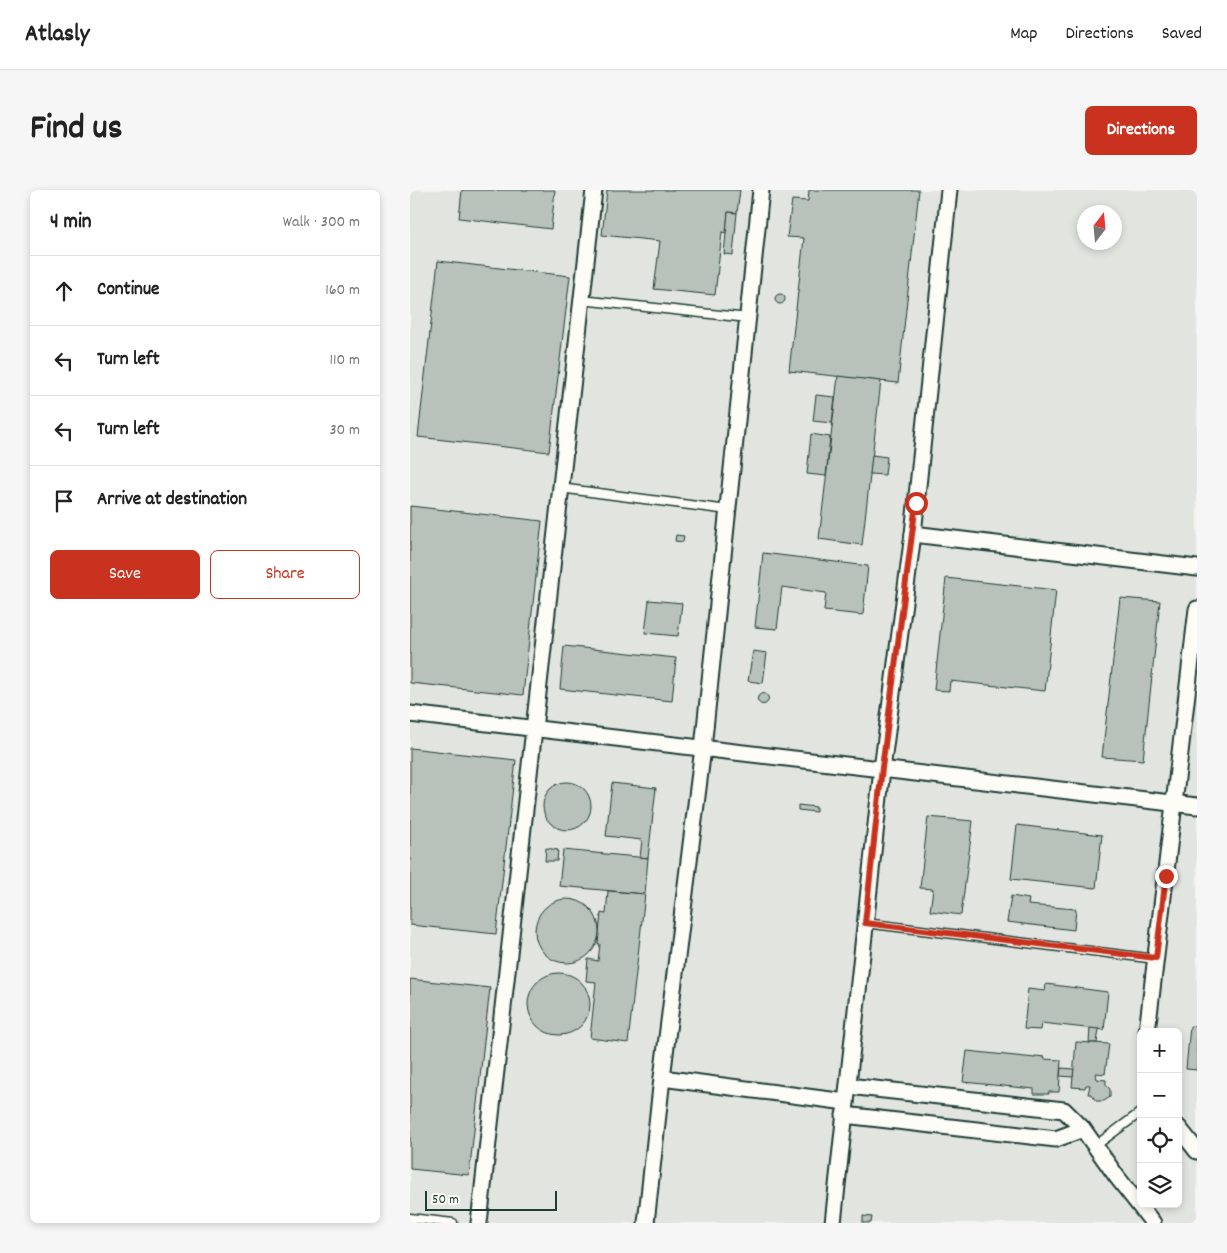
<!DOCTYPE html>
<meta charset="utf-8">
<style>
body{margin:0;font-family:Dekko,sans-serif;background:#f6f6f6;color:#222}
.controls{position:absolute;right:15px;bottom:15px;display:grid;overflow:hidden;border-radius:8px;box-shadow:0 2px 8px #0003}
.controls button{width:45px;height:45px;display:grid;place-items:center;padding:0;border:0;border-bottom:1px solid #e0e0e0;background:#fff;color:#222;font:25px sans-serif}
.compass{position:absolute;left:667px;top:15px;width:45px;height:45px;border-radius:50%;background:#fff;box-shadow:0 2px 8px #0003;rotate:16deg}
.scale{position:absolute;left:15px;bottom:12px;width:132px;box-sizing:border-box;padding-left:5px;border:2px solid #1f3d34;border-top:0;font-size:14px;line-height:18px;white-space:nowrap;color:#1f3d34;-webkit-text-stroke:4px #fdfcf7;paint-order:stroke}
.stop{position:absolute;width:15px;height:15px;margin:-11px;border:4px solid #c8321e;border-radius:50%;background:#fff}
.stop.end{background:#c8321e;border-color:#fff;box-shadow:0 1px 5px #0008}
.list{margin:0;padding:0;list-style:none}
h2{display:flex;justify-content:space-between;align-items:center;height:65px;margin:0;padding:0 20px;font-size:21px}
h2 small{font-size:16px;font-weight:400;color:#767676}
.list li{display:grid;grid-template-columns:32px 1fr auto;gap:15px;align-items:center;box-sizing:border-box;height:70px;padding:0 20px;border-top:1px solid #e0e0e0}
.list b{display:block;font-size:19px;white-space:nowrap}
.list em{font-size:16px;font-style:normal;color:#767676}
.actions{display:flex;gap:10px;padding:15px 20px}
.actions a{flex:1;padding:11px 0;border:1px solid #c8321e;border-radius:8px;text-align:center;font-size:18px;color:#c8321e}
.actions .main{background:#c8321e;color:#fff}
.icon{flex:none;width:28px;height:28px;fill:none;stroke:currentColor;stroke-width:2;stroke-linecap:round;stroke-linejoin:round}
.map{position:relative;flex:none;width:787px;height:1033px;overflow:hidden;border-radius:8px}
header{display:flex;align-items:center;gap:30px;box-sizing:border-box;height:70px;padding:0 25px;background:#fff;border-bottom:1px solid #e0e0e0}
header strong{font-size:24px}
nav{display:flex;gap:28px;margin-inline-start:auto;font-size:18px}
.intro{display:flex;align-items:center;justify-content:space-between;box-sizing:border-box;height:120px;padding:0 30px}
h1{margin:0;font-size:35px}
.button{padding:12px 22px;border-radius:8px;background:#c8321e;color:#fff;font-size:18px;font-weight:700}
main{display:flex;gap:30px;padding:0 30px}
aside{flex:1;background:#fff;border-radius:8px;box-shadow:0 2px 8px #0003}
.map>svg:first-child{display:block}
</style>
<header>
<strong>Atlasly</strong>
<nav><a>Map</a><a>Directions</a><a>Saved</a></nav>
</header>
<div class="intro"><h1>Find us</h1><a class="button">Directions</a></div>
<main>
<aside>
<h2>4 min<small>Walk · 300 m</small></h2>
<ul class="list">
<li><svg class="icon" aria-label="ahead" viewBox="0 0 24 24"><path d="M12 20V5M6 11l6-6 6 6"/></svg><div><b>Continue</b></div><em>160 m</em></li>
<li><svg class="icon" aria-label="left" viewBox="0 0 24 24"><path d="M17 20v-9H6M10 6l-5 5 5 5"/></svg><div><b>Turn left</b></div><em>110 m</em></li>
<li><svg class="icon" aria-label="left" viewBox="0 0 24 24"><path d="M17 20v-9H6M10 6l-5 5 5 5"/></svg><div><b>Turn left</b></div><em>30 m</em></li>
<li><svg class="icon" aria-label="arrive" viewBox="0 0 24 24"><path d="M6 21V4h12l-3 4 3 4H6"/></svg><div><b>Arrive at destination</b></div></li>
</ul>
<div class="actions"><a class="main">Save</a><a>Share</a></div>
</aside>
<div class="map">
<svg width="787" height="1033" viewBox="0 0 787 1033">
<rect width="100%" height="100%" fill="#f4f4ef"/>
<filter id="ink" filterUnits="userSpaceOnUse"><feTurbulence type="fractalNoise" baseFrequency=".02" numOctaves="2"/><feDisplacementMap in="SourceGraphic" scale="10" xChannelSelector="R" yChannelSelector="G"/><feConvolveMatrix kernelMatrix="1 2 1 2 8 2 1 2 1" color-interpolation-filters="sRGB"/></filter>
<g filter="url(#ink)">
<!-- built -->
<path fill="#e2e5df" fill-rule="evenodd" d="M 0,0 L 787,0 L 787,1033 L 0,1033 ZM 674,22 L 704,22 L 704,52 L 674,52 ZM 731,842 L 768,842 L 768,1014 L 731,1014 Z"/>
<!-- building -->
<g fill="#b9c1bb" stroke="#1f3d34">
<polygon points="52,0 145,0 141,39 49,28"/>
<polygon points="197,0 330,0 327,23 318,22 316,43 312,42 305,105 244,99 250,51 192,45"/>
<polygon points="399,0 509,0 488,193 379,181 394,48 377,47 382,10 398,11"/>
<polygon points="318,22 327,23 323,65 314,64"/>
<polygon points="28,71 160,86 139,262 8,247"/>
<circle cx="370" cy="109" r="5"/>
<polygon points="428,186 471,191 452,355 409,349"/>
<polygon points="406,205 425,207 422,233 403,231"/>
<polygon points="401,244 420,247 416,286 397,284"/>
<polygon points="462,265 477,267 475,285 460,284"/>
<polygon points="0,316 132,331 113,505 0,493"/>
<polygon points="266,345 274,346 273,352 265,351"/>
<polygon points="353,363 458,376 453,425 414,421 416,403 372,397 367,439 345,437"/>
<polygon points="536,388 646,400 635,501 540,491 539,501 524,500"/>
<polygon points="710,408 750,411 733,570 692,567"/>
<polygon points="239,410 272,413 268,446 235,443"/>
<polygon points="154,456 266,468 262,511 150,499"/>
<polygon points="343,461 357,463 353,493 338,491"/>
<circle cx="353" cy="509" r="5.5"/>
<polygon points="0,558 106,570 86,744 0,735"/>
<circle cx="157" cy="616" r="24"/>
<polygon points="202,593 246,598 238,668 230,667 232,650 196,646"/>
<polygon points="388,615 406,617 406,622 388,620"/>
<polygon points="518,627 563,631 551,725 520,721 523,699 510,698"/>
<polygon points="607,635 692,645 686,698 601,689"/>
<polygon points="136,658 148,660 147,671 135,671"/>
<polygon points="153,660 238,668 235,704 149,696"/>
<polygon points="198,701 235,704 218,853 180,848 186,792 176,791 178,769 188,771 190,754 188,754 191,723 196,724"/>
<polygon points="601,706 619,709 618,715 666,719 664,740 597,732"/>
<circle cx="157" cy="741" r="32"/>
<circle cx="149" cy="814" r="31"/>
<polygon points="0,789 80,798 59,985 0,979"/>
<polygon points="636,794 698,802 694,840 631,833 630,840 614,839 618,799 635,801"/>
<polygon points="780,836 787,837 787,880 776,879"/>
<polygon points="680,838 689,839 687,853 679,853"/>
<polygon points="666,852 699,854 695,884 686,883 687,889 696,890 696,895 700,899 700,907 694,911 686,911 681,904 678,904 680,895 676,895 675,898 662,897"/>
<polygon points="557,861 625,868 625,866 635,867 634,869 651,870 649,902 638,902 639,904 624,904 624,899 553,892"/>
<polygon points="651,878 664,879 663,887 650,886"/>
<polygon points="453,1026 462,1027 461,1033 453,1033"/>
</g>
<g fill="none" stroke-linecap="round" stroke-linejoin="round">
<!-- service casing -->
<g stroke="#1f3d34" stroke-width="11">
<g id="service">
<polyline points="171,110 338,128"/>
<polyline points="150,298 318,320"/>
<polyline points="455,733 746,769"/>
<polyline points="685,956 731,922"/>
<polyline points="0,1028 43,1033"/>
</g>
</g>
<!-- minor casing -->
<g stroke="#1f3d34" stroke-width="19">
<g id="minor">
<polyline points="503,344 787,378"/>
<polyline points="0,524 787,616"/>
<polyline points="737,842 787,419"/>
<polyline points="252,888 436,912"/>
<polyline points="438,896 654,920 673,939 707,987 743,1033"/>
<polyline points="434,925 646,949 673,939"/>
<polyline points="768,937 787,961"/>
<polyline points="69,1033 184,0"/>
<polyline points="236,1033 252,888 293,558 351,0"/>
<polyline points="423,1033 472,579 503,344 539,0"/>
</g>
</g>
<!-- service -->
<use href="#service" stroke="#fdfcf7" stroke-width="8"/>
<!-- minor -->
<use href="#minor" stroke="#fdfcf7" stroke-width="15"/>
</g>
</g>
<g fill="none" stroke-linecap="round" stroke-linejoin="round" filter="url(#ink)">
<!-- route -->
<polyline stroke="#c8321e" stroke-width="6" points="506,313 472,578 455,733 746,768 756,686"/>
</g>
</svg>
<div class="controls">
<button>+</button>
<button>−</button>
<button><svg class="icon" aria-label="locate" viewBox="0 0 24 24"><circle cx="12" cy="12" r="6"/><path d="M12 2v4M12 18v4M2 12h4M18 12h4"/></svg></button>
<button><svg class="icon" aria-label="layers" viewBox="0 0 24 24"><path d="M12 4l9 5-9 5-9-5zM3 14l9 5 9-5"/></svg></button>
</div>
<svg class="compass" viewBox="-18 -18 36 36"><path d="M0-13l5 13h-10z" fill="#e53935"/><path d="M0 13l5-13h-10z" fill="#767676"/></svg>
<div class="scale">50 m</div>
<div class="stop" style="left:506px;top:313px"></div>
<div class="stop end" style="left:756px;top:686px"></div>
</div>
</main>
